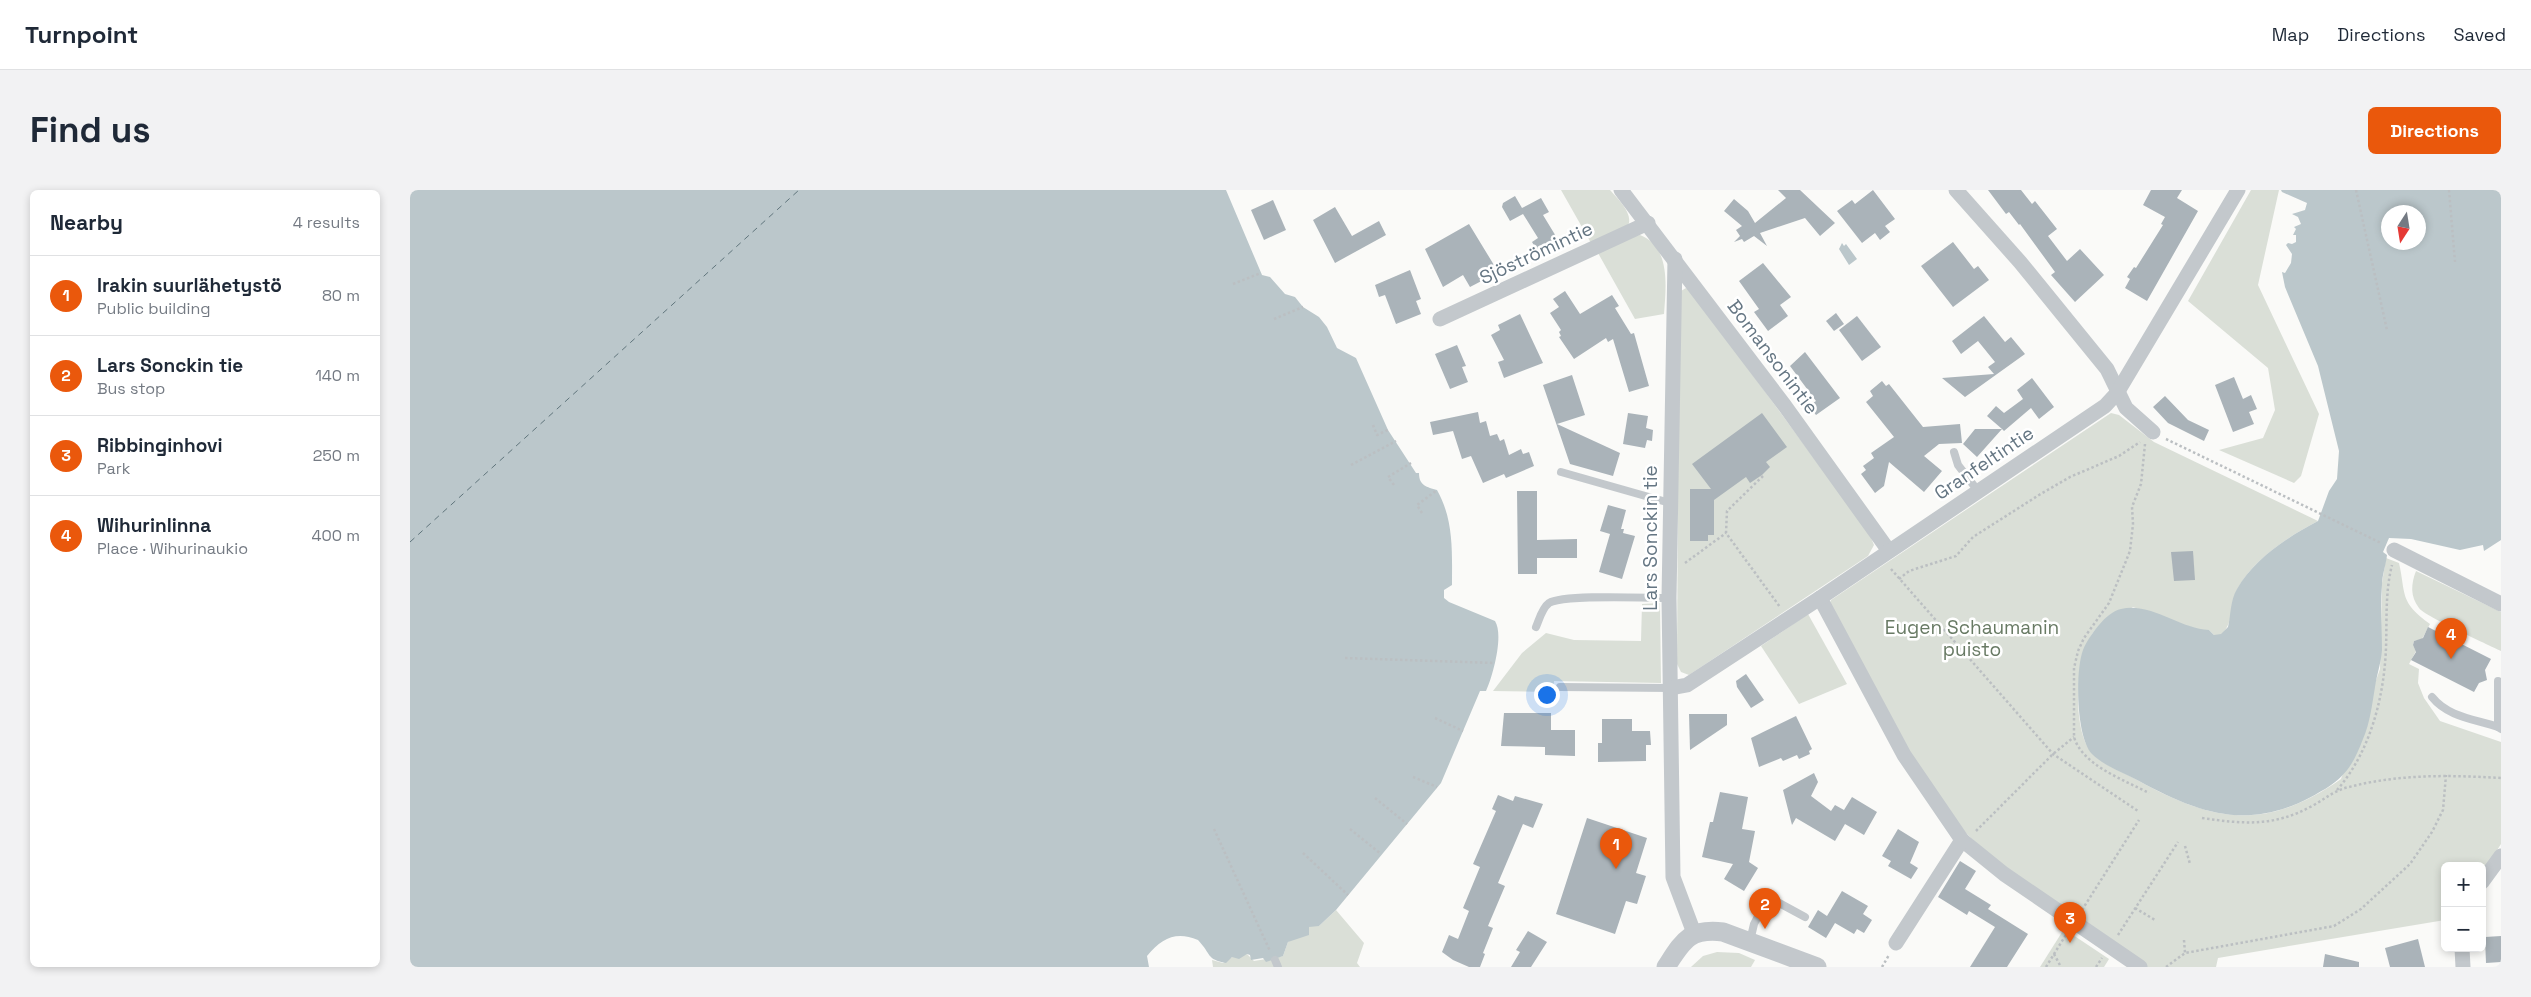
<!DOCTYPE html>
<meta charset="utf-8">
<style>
body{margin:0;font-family:"Space Grotesk",sans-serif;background:#f2f2f3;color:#1f2937}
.controls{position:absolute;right:15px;bottom:15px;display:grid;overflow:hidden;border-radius:8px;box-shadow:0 2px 8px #0003}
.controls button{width:45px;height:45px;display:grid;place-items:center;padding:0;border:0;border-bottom:1px solid #e0e1e3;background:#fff;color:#1f2937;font:25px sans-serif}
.compass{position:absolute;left:1971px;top:15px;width:45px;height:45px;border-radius:50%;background:#fff;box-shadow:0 2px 8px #0003;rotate:192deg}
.you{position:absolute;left:1136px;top:504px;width:18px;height:18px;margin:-12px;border:4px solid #fff;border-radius:50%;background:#1a73e8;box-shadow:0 0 0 8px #1a73e833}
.badge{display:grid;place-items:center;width:32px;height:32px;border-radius:50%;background:#ea580c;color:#fff;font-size:16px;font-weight:700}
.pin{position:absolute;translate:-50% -41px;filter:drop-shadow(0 1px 2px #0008)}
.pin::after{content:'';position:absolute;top:26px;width:18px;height:15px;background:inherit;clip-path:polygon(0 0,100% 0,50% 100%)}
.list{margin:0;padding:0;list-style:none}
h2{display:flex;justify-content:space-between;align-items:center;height:65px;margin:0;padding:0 20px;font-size:21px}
h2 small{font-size:16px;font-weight:400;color:#747a83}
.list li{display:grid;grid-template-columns:32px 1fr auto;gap:15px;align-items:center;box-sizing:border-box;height:80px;padding:0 20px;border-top:1px solid #e0e1e3}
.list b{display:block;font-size:19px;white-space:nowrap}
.list p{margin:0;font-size:16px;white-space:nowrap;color:#747a83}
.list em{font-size:16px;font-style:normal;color:#747a83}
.map{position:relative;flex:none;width:2091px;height:777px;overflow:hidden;border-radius:8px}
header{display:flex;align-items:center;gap:30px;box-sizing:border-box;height:70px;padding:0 25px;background:#fff;border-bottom:1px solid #e0e1e3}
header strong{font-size:24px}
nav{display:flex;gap:28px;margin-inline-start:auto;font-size:18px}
.intro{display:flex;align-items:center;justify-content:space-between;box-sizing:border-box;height:120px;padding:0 30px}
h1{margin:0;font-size:35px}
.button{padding:12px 22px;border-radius:8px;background:#ea580c;color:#fff;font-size:18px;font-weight:700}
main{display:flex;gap:30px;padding:0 30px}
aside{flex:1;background:#fff;border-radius:8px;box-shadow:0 2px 8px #0003}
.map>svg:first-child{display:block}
</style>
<header>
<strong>Turnpoint</strong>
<nav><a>Map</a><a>Directions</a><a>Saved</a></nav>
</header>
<div class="intro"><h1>Find us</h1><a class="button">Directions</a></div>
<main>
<aside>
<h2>Nearby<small>4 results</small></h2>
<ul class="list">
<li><span class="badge">1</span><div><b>Irakin suurlähetystö</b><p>Public building</p></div><em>80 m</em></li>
<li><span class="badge">2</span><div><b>Lars Sonckin tie</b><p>Bus stop</p></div><em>140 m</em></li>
<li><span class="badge">3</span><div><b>Ribbinginhovi</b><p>Park</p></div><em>250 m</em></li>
<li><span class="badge">4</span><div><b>Wihurinlinna</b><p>Place · Wihurinaukio</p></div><em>400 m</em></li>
</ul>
</aside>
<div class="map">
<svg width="2091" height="777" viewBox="0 0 2091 777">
<rect width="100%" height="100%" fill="#fafaf8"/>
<!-- green -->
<g fill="#dadfd7">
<path d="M 1151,0 L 1200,0 C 1208,9 1224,24 1218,36 L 1181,53 Z"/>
<polygon points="1841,0 1869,0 1848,95 1909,224 1891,286 1884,293 1809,260 1853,248 1865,220 1858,178 1778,111"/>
<path d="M 1230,45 C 1261,57 1256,97 1254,124 L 1225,129 L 1188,63 L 1222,46 Z"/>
<polygon points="1276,98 1281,101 1459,343 1464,355 1458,366 1279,485 1271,482 1267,474 1269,107 1271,101"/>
<path d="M 1701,223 L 1709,225 L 1744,252 L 1908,331 C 1879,346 1844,369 1828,398 C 1819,414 1825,432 1811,445 L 1804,445 L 1799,440 L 1787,440 L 1723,417 C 1712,424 1696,430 1687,438 C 1664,460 1661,543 1683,564 C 1695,576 1715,583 1729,591 C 1805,633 1857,641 1931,589 L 1970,479 L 1972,393 L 1976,368 L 1989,373 C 1996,404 1989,412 2020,434 L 2012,449 L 2004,451 L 2003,455 L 2006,461 L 1999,474 L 2009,479 L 2008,493 L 2014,508 L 2030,531 L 2091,552 L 2091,654 L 2072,683 L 2072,676 L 2035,676 L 2035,730 L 1808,768 L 1806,777 L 1737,777 L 1609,688 L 1571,657 L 1546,634 L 1509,582 L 1420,413 L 1421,410 Z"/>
<path d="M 2006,381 L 2091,422 L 2091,461 C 2077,454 2016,427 2009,418 C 2000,406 2001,394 2006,381 Z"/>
<polygon points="1250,413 1251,493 1144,491 1143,502 1083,501 1112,463 1136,443 1164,450 1231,451 1232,414"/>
<polygon points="1398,424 1437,494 1389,514 1351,456"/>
<polygon points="926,720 954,753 947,773 950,777 803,777 802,770 813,773 822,767 837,764 844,771 873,766 878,752 902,735 909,736"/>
<polygon points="1654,739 1699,769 1694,777 1630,777"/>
<polygon points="1307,762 1329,763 1345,770 1341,777 1281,777 1293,766"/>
</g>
<!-- water -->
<g fill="#bbc7cb" fill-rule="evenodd">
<path d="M 0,0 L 816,0 L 852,85 L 860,87 L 875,104 L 885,107 L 893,117 L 909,127 L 917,137 L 927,158 L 946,168 L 978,240 L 1006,283 L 1009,283 C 1009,296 1017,297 1027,300 C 1044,330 1042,362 1042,395 L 1034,400 L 1034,408 L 1039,412 L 1085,431 C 1094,445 1083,486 1076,501 L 1070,501 L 1031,593 L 926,720 L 909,736 L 899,737 L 899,745 L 878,752 L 873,766 L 856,772 L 853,768 L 841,770 L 840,765 L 837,764 L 829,769 L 822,767 L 816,773 C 796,769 802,765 788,750 C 766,741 752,748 737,766 L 739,777 L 0,777 Z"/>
<path d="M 1871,0 L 2091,0 L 2091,350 L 2074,361 L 2073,355 L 2050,360 L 2001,349 L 1979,348 L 1973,362 L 1977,365 C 1976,375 1972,385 1972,395 C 1970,417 1972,438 1972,460 C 1971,473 1967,484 1965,497 C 1962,515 1960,533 1953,549 C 1941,581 1931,591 1901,607 C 1837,641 1788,623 1729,591 C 1714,583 1694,576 1682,564 C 1666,547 1665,481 1673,460 C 1679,446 1696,422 1711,419 C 1741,412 1770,439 1799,440 L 1804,445 L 1811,444 L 1818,437 C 1821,425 1820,411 1827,399 C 1844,369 1879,346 1908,331 L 1919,301 L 1927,289 L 1929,261 L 1908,176 L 1875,97 L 1872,82 L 1875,83 L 1881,73 L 1882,64 L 1876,55 L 1878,53 L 1882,54 L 1886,52 L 1886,45 L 1883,45 L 1886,39 L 1884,37 L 1891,34 L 1888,27 L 1882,24 L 1895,20 L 1897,13 L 1872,2 ZM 2008,22 L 2008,52 L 1978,52 L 1978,22 Z"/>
<polygon points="1432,53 1434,56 1436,54 1447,69 1439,75 1429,59"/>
</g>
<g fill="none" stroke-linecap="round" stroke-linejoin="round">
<!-- ferry -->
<polyline stroke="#60757c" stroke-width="1" stroke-dasharray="6 5" stroke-linecap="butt" points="0,352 389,0"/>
</g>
<!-- building -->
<g fill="#aab3b9">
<polygon points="1368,0 1390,0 1425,33 1410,46 1395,28 1350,43 1357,56 1344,46 1334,52 1332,49 1324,52 1330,46 1326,40 1332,36 1314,21 1324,9 1338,21 1345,33 1376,8"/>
<polygon points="1463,0 1485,29 1475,36 1480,42 1470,50 1465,43 1452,53 1427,21 1442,10 1445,14"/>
<polygon points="1578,0 1611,0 1622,14 1625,11 1647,39 1638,46 1657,71 1670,59 1694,85 1665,112 1641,85 1645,82 1610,34 1609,35 1599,22 1596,24"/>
<polygon points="1741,0 1772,0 1767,8 1788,21 1737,111 1715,98 1720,89 1717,87 1724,77 1726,78 1753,35 1751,34 1755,27 1733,15"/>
<polygon points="1105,6 1112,18 1131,8 1139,22 1133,25 1147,48 1139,53 1141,57 1129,64 1122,52 1128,48 1113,24 1100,31 1092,17 1093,13"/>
<polygon points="863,10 876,40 854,50 841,20"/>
<polygon points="925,17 942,46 969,31 976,45 925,73 903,30"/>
<polygon points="1059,34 1087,80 1081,83 1083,85 1060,97 1053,85 1033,97 1015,59"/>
<polygon points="1543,52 1564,79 1568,76 1579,90 1543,117 1511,76"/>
<polygon points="1353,73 1381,107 1370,115 1378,126 1358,141 1344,122 1349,119 1329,91"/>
<polygon points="1000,80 1011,109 1006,111 1011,124 986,134 975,105 969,107 965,95"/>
<polygon points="1155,101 1170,124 1202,105 1209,116 1205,118 1221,144 1224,143 1239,196 1219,202 1203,149 1198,152 1196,148 1164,169 1149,147 1151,146 1149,142 1151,140 1140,123 1149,117 1143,109"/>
<polygon points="1426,123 1434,134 1424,141 1416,131"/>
<polygon points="1110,124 1133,173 1094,188 1088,172 1094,170 1081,145 1090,140 1088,135"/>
<polygon points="1447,126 1471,157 1452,171 1429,140"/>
<polygon points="1574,126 1595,152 1601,147 1615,164 1555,207 1532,188 1584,184 1578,177 1585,172 1568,151 1551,164 1542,151"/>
<polygon points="1047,155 1056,176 1052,177 1058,192 1040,199 1025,164"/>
<polygon points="1395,162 1430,208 1406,225 1399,216 1406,211 1380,176"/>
<polygon points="1162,185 1175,225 1147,234 1210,263 1203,286 1160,274 1133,195"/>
<polygon points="1824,187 1833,209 1841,205 1847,219 1839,222 1844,234 1823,242 1805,195"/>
<polygon points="1622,188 1644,217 1629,229 1621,218 1594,241 1592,239 1567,267 1553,254 1565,239 1592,239 1577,226 1586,216 1594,223 1613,209 1607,200"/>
<polygon points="1472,191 1476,196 1479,194 1513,237 1550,234 1552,253 1529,254 1514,266 1532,281 1514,302 1479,272 1474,296 1465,303 1451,284 1456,280 1453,276 1464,268 1461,263 1484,247 1456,212 1463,206 1460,201"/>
<polygon points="1755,206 1778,230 1799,240 1794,251 1758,233 1743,217"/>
<polygon points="1068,222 1070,233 1076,231 1080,246 1087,244 1090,251 1094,249 1099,265 1111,259 1113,264 1119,262 1124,276 1096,288 1094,284 1073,293 1061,266 1052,269 1043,241 1023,245 1020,232"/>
<polygon points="1218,223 1238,226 1236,238 1243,240 1242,251 1237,250 1235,258 1213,254"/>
<polygon points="1352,223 1377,257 1356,272 1360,277 1352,285 1340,293 1336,287 1304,310 1304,345 1298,345 1298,351 1280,351 1280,299 1301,299 1282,274"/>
<polygon points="1107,301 1127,301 1127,350 1167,349 1167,368 1127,368 1127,384 1108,384"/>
<polygon points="1198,315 1216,320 1211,339 1214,339 1213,343 1225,346 1212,389 1189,382 1200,344 1190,341"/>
<polygon points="1783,361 1785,390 1764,391 1761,362"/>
<polygon points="2018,437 2081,469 2075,480 2077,490 2069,493 2064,502 2001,470 2006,462 2003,455 2004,451 2013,448"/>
<polygon points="1336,484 1354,510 1341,518 1327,497 1326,491"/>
<polygon points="1094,523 1141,523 1141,540 1165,540 1165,566 1135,565 1135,557 1091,556"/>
<polygon points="1279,524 1317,524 1317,535 1280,560"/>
<polygon points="1386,526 1402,559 1399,561 1400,564 1389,569 1387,565 1373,571 1371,568 1349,577 1341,548"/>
<polygon points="1192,529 1222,529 1222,541 1240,541 1241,555 1236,555 1236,571 1188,572 1188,553 1192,553"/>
<polygon points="1404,583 1408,592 1401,606 1421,621 1425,615 1434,620 1442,607 1467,622 1454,645 1435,634 1425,651 1386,628 1382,635 1373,600"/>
<polygon points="1310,602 1338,607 1332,639 1345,641 1339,672 1348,678 1334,701 1314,689 1323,674 1292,667 1300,632 1303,632"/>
<polygon points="1088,605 1103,611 1105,606 1133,614 1123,638 1113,634 1088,693 1095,696 1078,736 1083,738 1073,763 1075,764 1070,777 1059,777 1043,770 1032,762 1039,745 1048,749 1059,721 1053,718 1070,677 1063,674 1086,621 1082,619"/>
<polygon points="1177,628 1237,648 1226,683 1236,686 1227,714 1216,711 1205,744 1146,724"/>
<polygon points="1488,639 1509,652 1500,673 1508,678 1501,689 1478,676 1481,671 1472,666"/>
<polygon points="1550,671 1566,681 1555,699 1581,715 1578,719 1618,744 1597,777 1560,777 1585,737 1559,721 1557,725 1528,707"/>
<polygon points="1432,701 1458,716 1453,724 1462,730 1454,743 1447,739 1444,744 1425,733 1416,748 1398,737 1408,720 1417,726"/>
<polygon points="1118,741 1137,752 1121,777 1101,777 1110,762 1106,760"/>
<polygon points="2091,746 2091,772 2076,773 2075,747"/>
<polygon points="2008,749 2015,777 1980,777 1975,758"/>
<polygon points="1915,764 1949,772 1949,777 1913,777"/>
</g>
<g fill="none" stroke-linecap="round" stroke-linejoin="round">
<!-- path -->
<g stroke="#bbbfc2" stroke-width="2.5" stroke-dasharray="2.5 2.5" stroke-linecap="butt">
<polyline points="1946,0 1977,140"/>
<polyline points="2039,0 2045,72"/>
<polyline points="823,94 851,83"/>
<polyline points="864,129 893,117"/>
<polyline points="963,235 967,245 978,240"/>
<polyline points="1756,249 1971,353"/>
<path d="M 1735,254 L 1731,294 L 1722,317 L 1723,334 L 1720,361 L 1699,413 L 1674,448 L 1668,461 L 1664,478 L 1664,547 C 1672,575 1714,590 1739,603"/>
<polyline points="941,275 986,251"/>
<polyline points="1353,286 1317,321 1316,343 1370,417"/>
<polyline points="984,295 978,287 1001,273"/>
<polyline points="1012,323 1007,315 1027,300"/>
<polyline points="1275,373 1316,343"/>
<polyline points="1481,379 1643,564 1728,621"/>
<polyline points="1489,389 1499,381 1546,366 1563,347 1629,305 1660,287 1709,266 1730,252"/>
<polyline points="935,468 1084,473"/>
<polyline points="1025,528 1053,541"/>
<polyline points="1003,587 1027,597"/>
<path d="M 1927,600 C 1960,562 1974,508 1976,458 C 1977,431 1975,402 1982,375"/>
<polyline points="965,608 997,634"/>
<path d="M 1792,628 C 1833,634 1864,637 1902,616 C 1915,609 1925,600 1939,597 C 1989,584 2040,585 2091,588"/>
<polyline points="804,639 860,761"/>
<polyline points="940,639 971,664"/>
<polyline points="1566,641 1643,564 1664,547"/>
<polyline points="1775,656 1780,674"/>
<polyline points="893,663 938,705"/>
<polyline points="1725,718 1745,730"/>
<polyline points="1672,720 1729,630"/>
<polyline points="1708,745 1768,652"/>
<polyline points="1774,750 1775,763"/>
<polyline points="1644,764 1651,777"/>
<polyline points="1472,777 1479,765"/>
<polyline points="1636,777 1657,743"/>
<polyline points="1686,777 1692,768"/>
<polyline points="1756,777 1775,763 1924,736 1951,719 2000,674 2022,642 2033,620 2036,585"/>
</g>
<!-- service -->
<g stroke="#c3c8cc" stroke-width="8">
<polyline points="1544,262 1548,275 1568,301"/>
<polyline points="1151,282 1260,313"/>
<path d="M 1126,437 C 1129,430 1132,418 1139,413 C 1153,404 1237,408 1259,408"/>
<polyline points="2088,491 2088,537 2091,539"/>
<polyline points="1150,497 1261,498"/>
<path d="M 2022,507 C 2038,527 2064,529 2088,537"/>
<polyline points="1340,751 1344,734 1358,707 1395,727"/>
<polyline points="865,770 868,777"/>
</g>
<!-- minor -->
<g stroke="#c3c8cc" stroke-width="15">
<polyline points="1211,0 1375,216 1479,361"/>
<polyline points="1546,0 1610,72 1697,179 1716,218 1743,242"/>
<polyline points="1265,69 1259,408 1263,687 1284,743"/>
<polyline points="1030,129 1238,33"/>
<polyline points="1984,360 2091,414"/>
<polyline points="1410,408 1494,565 1552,650 1594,684 1730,777"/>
<polyline points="1261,498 1277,495 1410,408 1695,216 1707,203 1828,0"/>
<polyline points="2072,692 2091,666"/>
<polyline points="1486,753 1552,650"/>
<polyline points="2052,758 2053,777"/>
</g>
<!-- tertiary -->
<path stroke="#c3c8cc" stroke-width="19" d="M 1256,777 C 1273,751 1279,738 1313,742 L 1407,777"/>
</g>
<g text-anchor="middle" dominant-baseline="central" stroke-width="5" stroke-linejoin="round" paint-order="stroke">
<!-- street labels -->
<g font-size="19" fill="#657683" stroke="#fff">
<text transform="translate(1126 63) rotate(-25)">Sjöströmintie</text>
<text transform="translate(1363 167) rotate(53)">Bomansonintie</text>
<text transform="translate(1574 273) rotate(-34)">Granfeltintie</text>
<text transform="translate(1240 348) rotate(-90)">Lars Sonckin tie</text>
</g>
<!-- park labels -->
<g font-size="19" fill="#687a64" stroke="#fff">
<text x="1562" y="437">Eugen Schaumanin<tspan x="1562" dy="22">puisto</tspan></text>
</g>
</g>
</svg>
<div class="controls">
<button>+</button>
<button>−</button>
</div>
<svg class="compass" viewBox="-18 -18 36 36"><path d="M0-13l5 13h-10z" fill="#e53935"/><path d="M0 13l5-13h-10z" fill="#747a83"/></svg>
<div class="you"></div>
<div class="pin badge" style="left:1206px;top:679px">1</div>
<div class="pin badge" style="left:1355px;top:739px">2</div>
<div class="pin badge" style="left:1660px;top:753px">3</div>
<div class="pin badge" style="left:2041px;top:469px">4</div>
</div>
</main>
